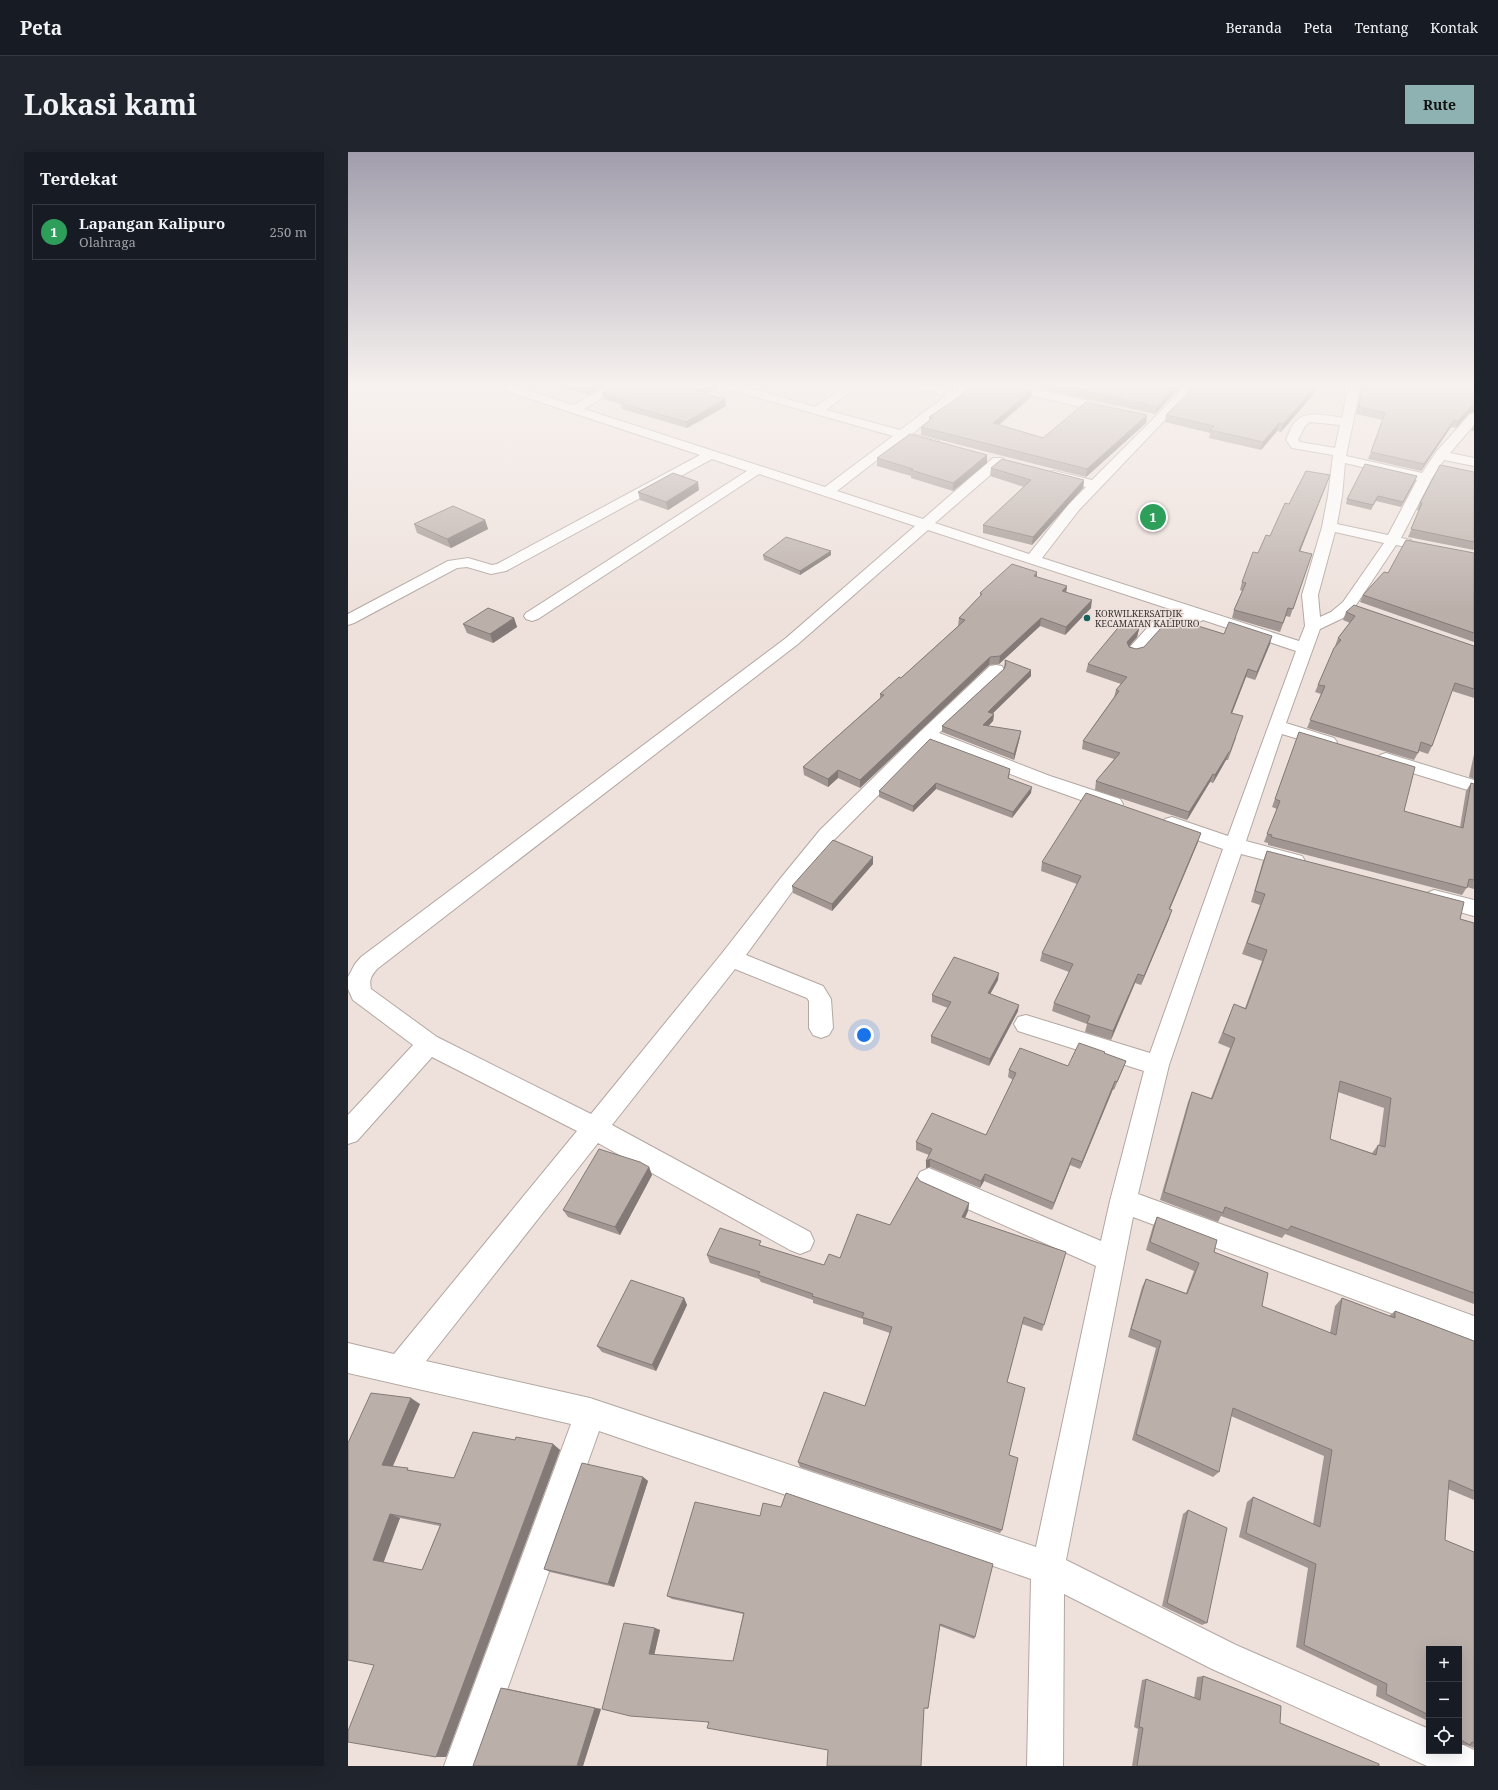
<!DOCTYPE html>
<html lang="id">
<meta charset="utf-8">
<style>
body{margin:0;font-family:"Noto Serif",serif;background:#20242c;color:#f1f3f6}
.controls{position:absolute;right:12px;bottom:12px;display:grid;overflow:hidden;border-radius:0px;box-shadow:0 4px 16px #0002}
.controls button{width:36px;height:36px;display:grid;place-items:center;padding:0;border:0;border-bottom:1px solid #363941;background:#171b24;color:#f1f3f6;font:20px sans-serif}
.you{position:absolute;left:516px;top:883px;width:14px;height:14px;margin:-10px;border:3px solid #fff;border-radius:50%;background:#1a73e8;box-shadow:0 0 0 6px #1a73e833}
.badge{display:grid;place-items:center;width:26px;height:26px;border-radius:50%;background:#8eb2b2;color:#fff;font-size:13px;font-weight:700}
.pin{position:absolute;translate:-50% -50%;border:2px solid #fff;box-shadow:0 1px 4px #0006}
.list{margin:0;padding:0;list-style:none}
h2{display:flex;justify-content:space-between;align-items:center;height:52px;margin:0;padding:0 16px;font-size:17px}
h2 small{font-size:13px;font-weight:400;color:#9ea1a6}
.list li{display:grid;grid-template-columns:26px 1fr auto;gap:12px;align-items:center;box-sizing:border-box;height:56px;margin:0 8px 8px;padding:0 8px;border:1px solid #363941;border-radius:0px}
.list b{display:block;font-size:15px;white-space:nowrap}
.list p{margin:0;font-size:13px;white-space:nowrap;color:#9ea1a6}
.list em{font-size:13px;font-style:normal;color:#9ea1a6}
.icon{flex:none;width:22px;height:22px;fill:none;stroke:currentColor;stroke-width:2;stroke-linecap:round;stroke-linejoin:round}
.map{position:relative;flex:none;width:1126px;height:1614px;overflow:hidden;border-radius:0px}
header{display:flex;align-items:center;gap:24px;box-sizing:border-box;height:56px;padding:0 20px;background:#171b24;border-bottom:1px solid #363941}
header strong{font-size:19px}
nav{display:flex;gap:22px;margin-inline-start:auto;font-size:14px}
.intro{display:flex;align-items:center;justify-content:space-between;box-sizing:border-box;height:96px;padding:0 24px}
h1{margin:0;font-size:28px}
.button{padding:10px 18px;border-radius:0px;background:#8eb2b2;color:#111;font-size:14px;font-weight:700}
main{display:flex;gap:24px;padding:0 24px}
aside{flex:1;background:#171b24;border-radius:0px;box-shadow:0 4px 16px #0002}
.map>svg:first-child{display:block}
</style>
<header>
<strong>Peta</strong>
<nav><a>Beranda</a><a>Peta</a><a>Tentang</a><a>Kontak</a></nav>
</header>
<div class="intro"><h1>Lokasi kami</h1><a class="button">Rute</a></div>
<main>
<aside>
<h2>Terdekat<small></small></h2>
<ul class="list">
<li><span class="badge" style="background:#2e9e5b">1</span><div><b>Lapangan Kalipuro</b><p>Olahraga</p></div><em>250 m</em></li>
</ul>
</aside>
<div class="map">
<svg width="1126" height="1614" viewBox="0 0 1126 1614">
<rect width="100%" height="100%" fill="#eee1dc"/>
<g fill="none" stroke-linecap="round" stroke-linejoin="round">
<!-- street casing -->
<g stroke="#b3a7a2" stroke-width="2">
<g id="street">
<path d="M 142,232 L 160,232 L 225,253 L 264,232 L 278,232 L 236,257 L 477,335 L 545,284 L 369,234 L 368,232 L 387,232 L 467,255 L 500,232 L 513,232 L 478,258 L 552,278 L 598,244 L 564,234 L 563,232 L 582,232 L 605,239 L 613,232 L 626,232 L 564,282 L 591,289 L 593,292 L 591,295 L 587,296 L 556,287 L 489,339 L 575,367 L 645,306 L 655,306 L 656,309 L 655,312 L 587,371 L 681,402 L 721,352 L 738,335 L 701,326 L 699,323 L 701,320 L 706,319 L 744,328 L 826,246 L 837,232 L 848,232 L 834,250 L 731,358 L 694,406 L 951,489 L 957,474 L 954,443 L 974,375 L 980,344 L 985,303 L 944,296 L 938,288 C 941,281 943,274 948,269 C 958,258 981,264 994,266 L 1001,232 L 1013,232 L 998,304 L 1074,321 L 1088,300 L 1122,262 L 1126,261 L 1126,273 L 1102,301 L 1126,306 L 1126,314 L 1096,308 L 1084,326 L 1053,386 L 1063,388 L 1065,391 L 1063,394 L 1058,395 L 1048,393 L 1006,456 L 995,466 L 972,477 L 938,571 L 986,586 L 989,590 L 986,594 L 980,596 L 934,582 L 898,689 L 954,704 L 957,709 L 954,714 L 947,716 L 893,702 L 821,913 L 790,1042 L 1126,1164 L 1126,1192 L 785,1065 L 718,1408 L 888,1493 L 1081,1577 L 1081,1599 L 1111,1599 L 1111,1591 L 1126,1598 L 1126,1614 L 1079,1614 L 864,1517 L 716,1442 L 715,1614 L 679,1614 L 683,1427 L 251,1279 L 132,1614 L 96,1614 L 223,1272 L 0,1221 L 0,1191 L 46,1202 L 229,979 L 84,905 L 9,989 L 0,992 L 0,963 L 65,893 L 5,848 L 0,837 L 0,825 L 7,812 L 13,805 L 438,486 L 567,374 L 411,322 L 190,467 L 184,469 L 178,467 L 176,464 L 178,461 L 399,319 L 364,307 L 158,419 L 143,422 L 119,415 L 109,416 L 6,471 L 0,473 L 0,462 L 100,409 L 120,406 L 144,413 L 149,412 L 352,303 L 143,234 ZM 962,270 L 992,273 L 987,296 L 952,290 L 950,288 L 957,274 ZM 997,311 L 1069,328 L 1040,383 L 989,372 L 994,344 ZM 580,378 L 837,462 L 808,466 L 781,496 L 779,499 L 781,502 L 787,504 L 793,502 L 819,473 L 849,471 L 855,468 L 948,499 L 880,684 L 824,665 L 817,667 L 814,672 L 817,677 L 875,697 L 802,901 L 678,863 L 670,865 L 666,872 L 670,879 L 796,919 L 762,1049 L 753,1089 L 581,1016 L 572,1020 L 568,1028 L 572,1036 L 748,1114 L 688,1395 L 242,1246 L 78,1209 L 250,991 L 442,1098 L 452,1102 L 462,1098 L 466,1089 L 462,1080 L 264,973 L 387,817 L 459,846 L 461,849 L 461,876 L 465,883 L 473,886 L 481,883 L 485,876 L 483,847 L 475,834 L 398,803 L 446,737 L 486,688 L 582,591 L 688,632 L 758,657 L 765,658 L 772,657 L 775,652 L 772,647 L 702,624 L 591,581 L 654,522 L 656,518 L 654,514 L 648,513 L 642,514 L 573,579 L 472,678 L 432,727 L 375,800 L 243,962 L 89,885 L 23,837 C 21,828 23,824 29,817 L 450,492 ZM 987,380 L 1036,391 L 995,450 L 983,460 L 972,465 L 970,443 Z"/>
<polygon points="641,232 664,232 764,254 768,255 770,258 768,261 764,262 646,235"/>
<polygon points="1038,601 1126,628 1126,640 1032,611 1029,607 1032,603"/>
<polygon points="1086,738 1126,748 1126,764 1079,751 1076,746 1079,741"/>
</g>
</g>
<!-- street -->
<use href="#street" fill="#fff" fill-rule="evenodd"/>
</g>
<!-- wall -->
<g fill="#a19692" fill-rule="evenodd">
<polygon points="200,232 260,232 240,243"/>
<polygon points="673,232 835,232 807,262"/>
<polygon points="970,232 968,239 933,280 929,279 913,298 861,286 862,281 817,270 818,263 837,244"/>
<polygon points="1014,232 1126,232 1126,260 1121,261 1108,276 1103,275 1073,319 1020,307 1035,268 1008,262"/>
<polygon points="370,236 359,242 377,247 378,254 339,276 274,257 273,252 255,247 254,241"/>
<polygon points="684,238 683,245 651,273 695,286 799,263 798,271 738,325 573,283 573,275 581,269 581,265 608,247"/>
<polygon points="1126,272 1126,279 1123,279"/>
<polygon points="639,303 639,311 605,339 563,326 563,324 529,314 529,306"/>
<polygon points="643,316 736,328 735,336 684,393 635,381 635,373 676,335 642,324"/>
<polygon points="1126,320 1126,398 1060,385 1071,359 1069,358 1072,351"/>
<polygon points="1067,329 1053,355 1028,349 1023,358 998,352 999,347"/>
<polygon points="979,331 952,399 964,402 942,465 938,464 932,480 884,466 886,458 894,439 892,438 894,430 910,401 922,384 941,352"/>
<polygon points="351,338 320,358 292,348 290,340"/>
<polygon points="137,368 140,377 103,396 69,381 66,372"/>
<polygon points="483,399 483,403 452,423 416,408 415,403"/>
<polygon points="1126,401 1126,490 1012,450 1015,443 1040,421"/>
<polygon points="689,425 719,434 718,440 743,456 717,483 692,474 651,512 641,513 512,636 490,626 480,635 456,623 455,615 532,546 532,542 553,526 610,474 611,466 632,444 632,441"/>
<polygon points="998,460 1126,494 1126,546 1104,539 1084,594 1080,602 1071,599 1066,608 959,576 973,542 967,540 970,533 987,494 990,486 1002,471 995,468"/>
<polygon points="166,466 169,475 145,491 119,481 115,472"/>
<polygon points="791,477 789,485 781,494 788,497 876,482 922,492 907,528 898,525 884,561 888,586 880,608 878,608 865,631 862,630 839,668 747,638 748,629 766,607 734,597 735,589 766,545 768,538 773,532 738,520 740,512"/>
<polygon points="657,508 683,524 644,562 646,562 645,569 640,574 672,585 666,608 594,580 594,574 656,517 656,515"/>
<polygon points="951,580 1056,659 1112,675 1118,639 1123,631 1126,632 1126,737 1119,735 1114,743 920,693 920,691 916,690 929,657 924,655"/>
<polygon points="1126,602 1126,627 1121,625"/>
<polygon points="662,617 661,626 683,641 664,666 588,637 565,660 531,645 531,639"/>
<polygon points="850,690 822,757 821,767 793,833 787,831 763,888 737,880 739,872 704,859 706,851 721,820 692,809 694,801 729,732 693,719 694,710"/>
<path d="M 919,699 L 1112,767 L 1126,771 L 1126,1152 L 937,1082 L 934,1086 L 873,1064 L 870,1070 L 812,1048 L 840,950 L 844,940 L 863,946 L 882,896 L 870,891 L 886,852 L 897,856 L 914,809 L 894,802 L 912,753 L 903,750 L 915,709 ZM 990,940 L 1036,956 L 1031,994 L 1030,993 L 1024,1001 L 982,987 Z"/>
<polygon points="525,705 525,712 484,759 445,741 444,734"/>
<polygon points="650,828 642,842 670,859 641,914 583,891 583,884 600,856 584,850 584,843"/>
<polygon points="756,901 778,909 775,917 766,938 765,937 732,1017 722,1013 704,1058 636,1029 632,1036 582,1015 578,1016 581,1003 568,998 568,990 638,983 665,928 660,925 661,918 720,914"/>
<polygon points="301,1015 304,1023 272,1083 220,1065 215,1058"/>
<polygon points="572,1029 621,1051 620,1059 617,1066 718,1100 694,1179 674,1172 659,1230 661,1303 654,1378 652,1381 452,1315 450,1310 517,1254 542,1181 515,1172 515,1167 465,1151 465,1148 413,1130 411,1127 362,1111 359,1103 414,1094 476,1113 492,1106 542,1073"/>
<polygon points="809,1065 866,1100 914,1154 982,1181 987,1154 994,1146 1041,1164 1047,1159 1126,1189 1126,1348 1100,1337 1097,1388 1126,1400 1126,1596 1118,1593 1111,1593 1111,1497 1081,1497 1081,1575 1078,1574 1078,1568 1028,1544 1029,1534 948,1495 960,1416 891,1385 899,1350 905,1345 965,1372 976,1304 883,1264 871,1320 865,1325 784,1288 808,1196 780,1185 794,1135 798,1127 838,1141 846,1119 798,1098 805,1074"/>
<polygon points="336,1146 339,1153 308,1219 254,1200 249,1194"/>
<path d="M 23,1241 L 72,1252 L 45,1314 L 65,1319 L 106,1326 L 167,1288 L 205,1292 L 212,1298 L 98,1605 L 26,1513 ZM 52,1366 L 92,1374 L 74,1418 L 35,1410 Z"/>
<polygon points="295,1325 300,1329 266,1435 202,1420 196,1417"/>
<polygon points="347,1350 627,1485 626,1487 592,1474 580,1557 576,1556 480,1598 360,1571 276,1471 307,1476 312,1478 306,1503 385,1509 395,1462 324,1447 319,1444"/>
<polygon points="840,1358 859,1471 854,1473 814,1454 835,1362"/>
<polygon points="855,1524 932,1571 1031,1614 784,1614 790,1577 786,1575 794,1528 798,1527 846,1546 849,1525"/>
<polygon points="153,1536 161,1537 253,1557 235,1614"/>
</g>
<!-- shaded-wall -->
<g fill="#837a77">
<polygon points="247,232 260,232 240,243 238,237"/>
<polygon points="364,232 370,232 370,236 351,246 350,240"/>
<polygon points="830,232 835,232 807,262 809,255"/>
<polygon points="970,232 968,239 933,280 935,272"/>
<polygon points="684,238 683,245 644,278 645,271"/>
<polygon points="377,247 378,254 339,276 338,270"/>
<polygon points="1126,253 1126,260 1121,261 1108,276 1110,269 1124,254"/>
<polygon points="799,263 798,271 738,325 739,317"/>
<polygon points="1106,268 1103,275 1073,319 1076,312"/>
<polygon points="931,271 929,279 913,298 915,290"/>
<polygon points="639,303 639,311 605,339 605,331"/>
<polygon points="982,323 979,331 949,407 951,399"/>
<polygon points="1069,324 1067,329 1053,355 1055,350"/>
<polygon points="736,328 735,336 684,393 685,385"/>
<polygon points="350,330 351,338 320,358 318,350"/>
<polygon points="137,368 140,377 103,396 99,387"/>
<polygon points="483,399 483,403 452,423 452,419"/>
<polygon points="689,420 689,428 686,424"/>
<polygon points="719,434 718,442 714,439"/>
<polygon points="744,448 743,456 717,483 718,475"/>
<polygon points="166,466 169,475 145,491 142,482"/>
<polygon points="693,466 692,474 651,512 652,504"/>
<polygon points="791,477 789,485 778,498 779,490"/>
<polygon points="924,484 922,492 907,528 909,520"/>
<polygon points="642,505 641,513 512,636 512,628"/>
<polygon points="900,517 898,525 881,569 883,561"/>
<polygon points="683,518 683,524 640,566 640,560"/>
<polygon points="646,562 645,569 635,580 635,573"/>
<polygon points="673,579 672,585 666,608 666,602"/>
<polygon points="881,600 878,608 865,631 867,623"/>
<polygon points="490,618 490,626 480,635 480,627"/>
<polygon points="865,622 862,630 839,668 841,660"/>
<polygon points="588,631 588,637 565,660 565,654"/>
<polygon points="684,635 683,641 664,666 665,660"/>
<polygon points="853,681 850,690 818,766 821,757"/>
<polygon points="525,705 525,712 484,759 484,752"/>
<polygon points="824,758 821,767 793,833 796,824"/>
<polygon points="651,821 650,828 639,848 640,841"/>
<polygon points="790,822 787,831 763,888 765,879"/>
<polygon points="671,853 670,859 641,914 642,907"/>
<polygon points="767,929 765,937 732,1017 734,1010"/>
<polygon points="724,1006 722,1013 704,1058 706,1051"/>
<polygon points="582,1007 582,1015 578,1016 578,1009"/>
<polygon points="301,1015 304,1023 272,1083 267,1075"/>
<polygon points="637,1022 636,1029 632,1036 633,1029"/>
<polygon points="621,1051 620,1059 614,1073 614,1065"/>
<polygon points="336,1146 339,1153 308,1219 304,1213"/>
<polygon points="63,1246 72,1252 43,1318 34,1313"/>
<polygon points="205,1292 212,1298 98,1605 88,1605"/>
<polygon points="295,1325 300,1329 266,1435 260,1432"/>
<polygon points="42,1362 52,1366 35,1412 25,1408"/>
<polygon points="307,1476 312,1478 306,1504 301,1502"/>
<polygon points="247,1556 253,1557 235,1614 229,1614"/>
</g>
<!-- building -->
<g fill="#bbafaa" stroke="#837a77" fill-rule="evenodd">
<polygon points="221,232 247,232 238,237"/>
<polygon points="268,232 364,232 350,240 377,247 338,270 272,251 278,248 254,241"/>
<polygon points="626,232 660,232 684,238 645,271 695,286 738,250 799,263 739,317 573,275 585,266 581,265 608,247"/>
<polygon points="706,232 830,232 809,255"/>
<polygon points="845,232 970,232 935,272 931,271 915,290 862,278 866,274 818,263 837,244"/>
<polygon points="1015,232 1126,232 1126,253 1124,254 1110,269 1106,268 1076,312 1023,300 1037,261 1011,255"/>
<polygon points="562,282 639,303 605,331 563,318 565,317 529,306"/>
<polygon points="654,307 736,328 685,385 635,373 683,328 643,316"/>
<polygon points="1017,312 1069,324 1055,350 1030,344 1025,353 999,347"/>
<polygon points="1092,313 1126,320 1126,390 1063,377 1074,351 1072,351"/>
<polygon points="958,319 982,323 951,399 964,402 945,457 940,456 935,471 886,458 898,431 894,430 905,400 910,401 918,383 922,384 937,351 941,352"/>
<polygon points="325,321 350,330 318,350 290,340"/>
<polygon points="105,354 137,368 99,387 66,372"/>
<polygon points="438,385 483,399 452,419 415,403"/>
<polygon points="1058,388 1126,401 1126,481 1015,443 1036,420 1040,421"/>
<polygon points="664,412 689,420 686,424 719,434 714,439 744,448 718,475 693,466 652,504 642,505 512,628 490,618 480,627 455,615 536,543 532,542 551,525 553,526 617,468 611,466 634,442 632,441"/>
<polygon points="1006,453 1126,494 1126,537 1107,531 1084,594 1073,590 1070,601 962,568 977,534 970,533 986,496 993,488 990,486 1007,464 998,460"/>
<polygon points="140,456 166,466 142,482 115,472"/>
<polygon points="822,466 824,466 876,482 881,470 924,484 909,520 900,517 883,561 895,564 882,600 881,600 867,623 865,622 841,660 748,629 772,601 735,589 771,539 768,538 779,525 740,512 774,471 791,477 779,490 781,495 788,497 796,495"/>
<polygon points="657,508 683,518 640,560 646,562 635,573 673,579 666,602 594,574 656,517 658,512"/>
<polygon points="951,580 1067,615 1056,659 1115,676 1123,631 1126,632 1126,728 1121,727 1119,736 923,685 924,683 919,682 932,649 927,647"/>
<polygon points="582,587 662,617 660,626 684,635 665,660 588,631 565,654 531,639"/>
<polygon points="738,641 853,681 821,757 824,758 796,824 790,822 765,879 739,871 742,864 706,851 725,812 694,801 733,724 694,710"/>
<polygon points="485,688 525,705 484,752 444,734"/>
<path d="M 919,699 L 1116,750 L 1112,767 L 1126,771 L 1126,1141 L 943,1074 L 940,1078 L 877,1055 L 875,1061 L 816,1040 L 844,940 L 864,947 L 887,886 L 875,881 L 886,852 L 898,857 L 919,798 L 899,791 L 917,742 L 907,739 ZM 992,929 L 1043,946 L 1037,995 L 1030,993 L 1028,1003 L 982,987 Z"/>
<polygon points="606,805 651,821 640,841 671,853 642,907 583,884 603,850 584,843"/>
<polygon points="731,891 757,900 756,901 778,909 769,930 767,929 734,1010 724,1006 706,1051 637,1022 633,1029 582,1007 578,1009 584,997 568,990 584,961 638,983 668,921 661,918 672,896 720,914"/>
<polygon points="251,997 292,1010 301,1015 267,1075 215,1058"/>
<polygon points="569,1025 572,1029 621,1051 614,1065 718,1100 696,1173 676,1165 659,1230 677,1236 661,1303 670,1306 654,1378 450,1310 476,1240 517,1254 544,1175 514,1165 516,1161 464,1144 465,1142 410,1123 412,1120 359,1103 372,1076 413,1089 411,1093 476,1113 481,1102 492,1106 509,1062 542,1073"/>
<polygon points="809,1065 869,1088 866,1100 920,1121 914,1154 988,1183 994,1146 1047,1166 1047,1159 1126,1189 1126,1339 1101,1328 1097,1388 1126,1400 1126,1591 1124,1590 1122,1593 1111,1587 1111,1497 1081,1497 1081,1563 1038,1542 1039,1532 956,1493 968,1412 898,1381 905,1345 972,1375 984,1298 885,1256 871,1320 788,1282 813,1189 783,1177 798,1127 839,1142 851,1111 802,1090"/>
<polygon points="283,1128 336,1146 304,1213 249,1194"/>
<path d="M 23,1241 L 63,1246 L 34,1313 L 60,1316 L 59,1318 L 106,1326 L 125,1280 L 167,1288 L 168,1285 L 205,1292 L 88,1605 L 0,1590 L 0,1579 L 26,1513 L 0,1508 L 0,1291 ZM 42,1362 L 93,1372 L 74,1418 L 25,1408 Z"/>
<polygon points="234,1311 295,1325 260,1432 196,1417"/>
<polygon points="438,1341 645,1412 627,1485 592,1472 580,1556 576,1556 573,1614 479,1614 480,1598 359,1576 361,1570 282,1564 254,1557 276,1471 307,1476 301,1502 385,1509 396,1461 319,1444 347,1350 412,1364 415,1351 433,1355"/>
<polygon points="840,1358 879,1376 859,1471 819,1451"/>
<polygon points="855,1524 933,1554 932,1571 1031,1612 1031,1614 789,1614 795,1576 791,1575 798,1527 852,1548"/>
<polygon points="153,1536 247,1556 229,1614 125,1614"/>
</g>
<!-- sky -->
<linearGradient id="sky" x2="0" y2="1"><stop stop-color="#a19dac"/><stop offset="0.51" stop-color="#f7f2ef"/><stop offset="1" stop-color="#f7f2ef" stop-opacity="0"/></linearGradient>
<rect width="1126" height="458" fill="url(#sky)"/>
<!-- markers -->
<circle fill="#15635f" stroke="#eee1dc" stroke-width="1.5" cx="739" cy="466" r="4"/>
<g text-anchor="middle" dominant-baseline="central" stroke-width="3" stroke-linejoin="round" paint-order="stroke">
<!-- far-poi labels -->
<g font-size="9" fill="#383331" stroke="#eee1dc" text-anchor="start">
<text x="747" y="461">KORWILKERSATDIK<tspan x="747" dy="10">KECAMATAN KALIPURO</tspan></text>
</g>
</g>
</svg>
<div class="controls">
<button>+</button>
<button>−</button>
<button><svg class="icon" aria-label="locate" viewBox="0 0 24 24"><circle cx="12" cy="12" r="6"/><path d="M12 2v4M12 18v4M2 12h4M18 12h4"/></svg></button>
</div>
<div class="you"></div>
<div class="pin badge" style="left:805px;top:365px;background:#2e9e5b">1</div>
</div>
</main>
